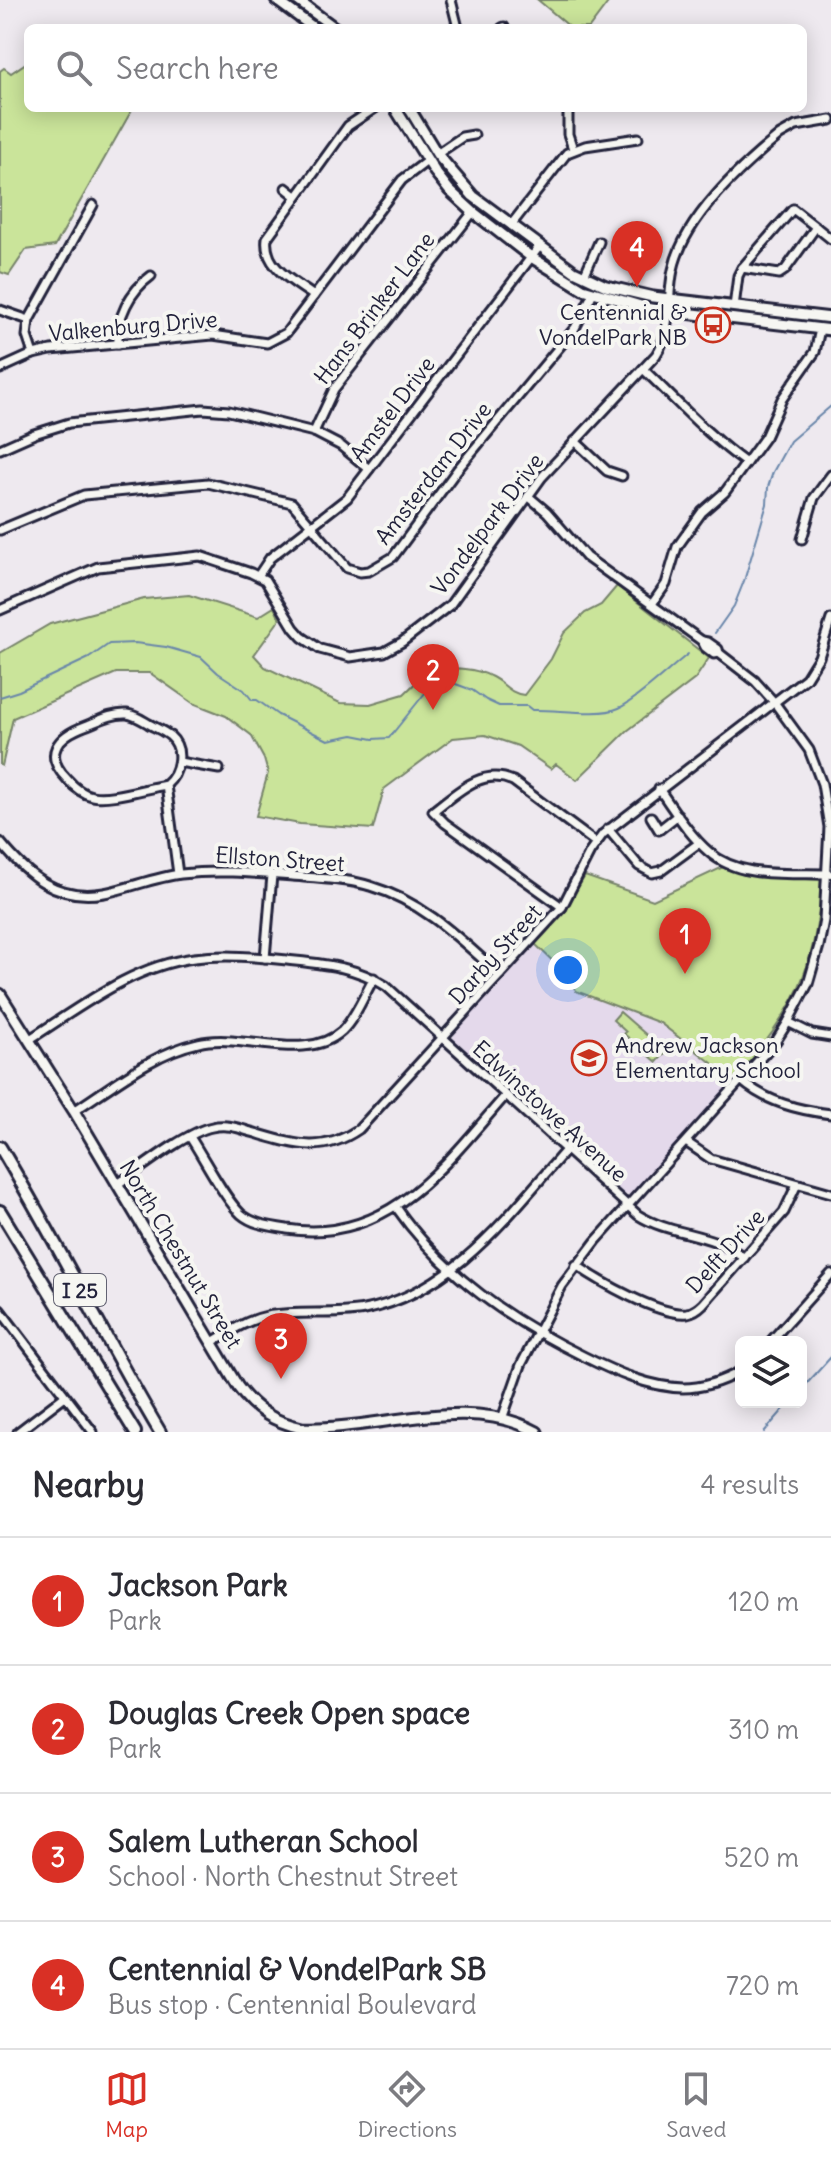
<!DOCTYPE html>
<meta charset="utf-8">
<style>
body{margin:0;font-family:Delius,sans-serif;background:#f2f2f3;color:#2b2b33}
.controls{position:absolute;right:24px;bottom:24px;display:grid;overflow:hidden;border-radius:12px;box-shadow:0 4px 20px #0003}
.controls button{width:72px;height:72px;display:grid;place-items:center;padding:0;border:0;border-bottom:2px solid #e1e1e2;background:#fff;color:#2b2b33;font:40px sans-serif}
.you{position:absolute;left:568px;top:970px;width:28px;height:28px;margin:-20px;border:6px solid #fff;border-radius:50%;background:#1a73e8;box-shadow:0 0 0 12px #1a73e833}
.badge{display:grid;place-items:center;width:52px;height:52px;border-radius:50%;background:#d93025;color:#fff;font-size:26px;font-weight:700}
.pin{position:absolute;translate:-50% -66px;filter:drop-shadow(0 2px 4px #0008)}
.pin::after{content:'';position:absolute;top:42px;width:28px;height:24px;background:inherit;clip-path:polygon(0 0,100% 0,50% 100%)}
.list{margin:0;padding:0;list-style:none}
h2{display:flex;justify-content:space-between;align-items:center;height:104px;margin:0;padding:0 32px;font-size:34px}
h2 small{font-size:26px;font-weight:400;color:#7c7c81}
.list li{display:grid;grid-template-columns:52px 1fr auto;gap:24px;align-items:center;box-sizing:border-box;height:128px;padding:0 32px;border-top:2px solid #e1e1e2}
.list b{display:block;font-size:30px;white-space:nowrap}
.list p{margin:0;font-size:26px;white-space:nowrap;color:#7c7c81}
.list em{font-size:26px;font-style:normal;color:#7c7c81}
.icon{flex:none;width:44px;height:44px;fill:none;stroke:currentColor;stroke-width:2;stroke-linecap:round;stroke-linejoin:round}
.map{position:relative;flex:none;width:831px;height:1432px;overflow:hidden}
.search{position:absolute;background:#fff;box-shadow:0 4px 20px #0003;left:24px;right:24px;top:24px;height:88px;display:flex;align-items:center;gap:20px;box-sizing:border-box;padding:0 28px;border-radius:12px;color:#7c7c81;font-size:30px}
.sheet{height:616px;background:#fff}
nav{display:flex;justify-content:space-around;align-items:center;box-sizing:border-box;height:112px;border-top:2px solid #e1e1e2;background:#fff;font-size:22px;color:#7c7c81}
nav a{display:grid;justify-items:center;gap:4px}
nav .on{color:#d93025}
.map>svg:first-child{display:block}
</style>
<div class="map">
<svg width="831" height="1432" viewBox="0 0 831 1432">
<rect width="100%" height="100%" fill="#eee9ef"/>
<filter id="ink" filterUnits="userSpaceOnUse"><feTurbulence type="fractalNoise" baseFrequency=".0125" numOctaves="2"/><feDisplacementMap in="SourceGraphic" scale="16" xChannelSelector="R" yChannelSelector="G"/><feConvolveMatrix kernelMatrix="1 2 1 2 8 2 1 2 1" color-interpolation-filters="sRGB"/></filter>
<g filter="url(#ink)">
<!-- built -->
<polygon fill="#e4d9eb" points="535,944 571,978 577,991 660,1023 734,1080 629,1195 624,1194 453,1038 454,1034"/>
<!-- green -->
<g fill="#cae49a" stroke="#76836a" stroke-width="2">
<polygon points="538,0 610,0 589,28 571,28"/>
<polygon points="26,63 28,64 28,108 133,108 55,246 26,250 9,275 0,272 0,71 4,68 11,73"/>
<path d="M 617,586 L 709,658 L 695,679 L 627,731 L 577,780 L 556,764 L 551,769 L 518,746 L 485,735 L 453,738 L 384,789 L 373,829 L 300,824 L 256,816 L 268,773 L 264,759 L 251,735 L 226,716 L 193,703 L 150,673 L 116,673 L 13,718 L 2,766 L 0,765 L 0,653 L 50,624 L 144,599 L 189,595 L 258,617 L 274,607 L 280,619 L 254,655 L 265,667 L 340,703 L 370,704 L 404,694 L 431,668 C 450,668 474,667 490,676 C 504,682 508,693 524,695 L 551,659 L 564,633 L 585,613 L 601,605 Z"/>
<path d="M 723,867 L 747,875 L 821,880 C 818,968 792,1015 734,1080 L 660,1023 L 576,991 L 573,982 L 566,981 L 566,974 L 535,944 L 563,913 L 585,876 L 653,900 Z"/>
<polygon points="620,1012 666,1052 657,1062 624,1034 626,1032 613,1020"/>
</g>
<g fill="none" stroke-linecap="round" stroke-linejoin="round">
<!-- stream -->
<g stroke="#6986aa" stroke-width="2">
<polyline points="715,633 734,606 744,581 767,504 768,487 773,472 790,441 831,406"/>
<path d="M 0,697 L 19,691 L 89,658 L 109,644 L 135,643 L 166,647 L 201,657 L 218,673 L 244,690 L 252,700 L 257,700 L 278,715 L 328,740 L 353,735 L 373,739 L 389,738 L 425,693 L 433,687 L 443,683 L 453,683 L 472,690 L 486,700 L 499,706 L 527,706 L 532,710 C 556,709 599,717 619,708 C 637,700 670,668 688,654"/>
<polyline points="801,1390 831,1357"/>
<polyline points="764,1432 790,1402"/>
</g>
<!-- minor casing -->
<g stroke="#22223b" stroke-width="13">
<g id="minor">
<polyline points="451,0 458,28"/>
<polyline points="502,28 504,27"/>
<polyline points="568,108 568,134 573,149"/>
<polyline points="437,154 462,137 474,135"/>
<polyline points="286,188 296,196"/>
<polygon points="793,209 816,227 785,270 779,274 742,268"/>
<polyline points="511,225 567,153 585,146 638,138"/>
<polyline points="816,227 831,239"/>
<polyline points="584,276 599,242"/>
<path d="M 314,296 C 293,281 263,267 267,238 L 348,126 L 375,108"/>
<polyline points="734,307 738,276 742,268"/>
<polyline points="0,310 29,320"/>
<path d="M 118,344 C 116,318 130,291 151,276"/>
<polyline points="33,354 27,336 29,320 93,205"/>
<polyline points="0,369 33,354 51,350 213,335 267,343 286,333 402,180 427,161"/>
<path d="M 643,369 C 677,401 708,436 746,463"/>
<polyline points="314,432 334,389 473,212"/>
<polyline points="575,441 607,471 622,476"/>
<polyline points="0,449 34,434 69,423 203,409 229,411 314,432 341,446 369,469"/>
<polyline points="0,530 84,495 208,483 292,503 347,568 360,572 369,571 393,557 457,470 575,328 593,293"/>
<polyline points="802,539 814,498 831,475"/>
<polyline points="258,576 270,558 347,498 539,247"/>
<polyline points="652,604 666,584 677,547 702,512 725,492 765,437 782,399 815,352 820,329"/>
<path d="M 0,610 L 98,567 L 200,556 L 251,573 L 265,580 L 294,628 L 302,637 L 320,649 L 350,657 L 384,652 L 402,642 L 450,605 L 542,477 L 656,355 C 672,331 667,297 673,270 C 684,218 741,167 780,135 L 796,126 L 831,120"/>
<polyline points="702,641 705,647 714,654 719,653"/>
<polyline points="179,762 219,769"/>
<path d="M 166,785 C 146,788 110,800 92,796 C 82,794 74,787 67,779 C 42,754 58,736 85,726 C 98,721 113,713 127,714 C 135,715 142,720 149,724 C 156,728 164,731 170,736 C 185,749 179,774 166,785 L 178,874"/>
<path d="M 659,789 C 674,810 689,835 709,852 C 741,880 790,872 829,874"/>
<polyline points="651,817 659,830 678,815"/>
<polyline points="608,829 639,866 652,873 661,871 699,843"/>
<path d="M 0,842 C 28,876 57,901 104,893 C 130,888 155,877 181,874 C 223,869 263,874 304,877 C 326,879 349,879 370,886 C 424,902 460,939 500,975"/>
<path d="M 562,907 L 445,823 L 433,811 C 457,793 481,767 513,781 L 596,843"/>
<polyline points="265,958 272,875"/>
<polyline points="788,1022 812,1034 831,1037"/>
<path d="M 30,1039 C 82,1006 132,966 194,958 C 225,954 256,957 287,960 C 323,964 355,966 386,986 L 638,1215 C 671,1236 715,1232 744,1258"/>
<path d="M 741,1080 C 766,1102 798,1110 831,1114"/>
<path d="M 74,1111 C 113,1086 153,1053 198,1043 C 242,1032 306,1064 342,1031 C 356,1017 364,995 374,978"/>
<path d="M 190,1137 C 204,1158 224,1198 241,1214 C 254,1225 271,1226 287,1229 C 390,1245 446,1163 506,1095"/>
<polyline points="686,1142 711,1159 831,1193"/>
<path d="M 118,1184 C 141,1168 187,1132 212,1127 C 225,1124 236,1127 248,1131 C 291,1143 320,1156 359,1129 L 562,907 L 590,852 L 603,834 L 806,678 L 819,657 L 831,619"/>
<path d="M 396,1207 C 444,1276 511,1321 585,1357 C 615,1372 649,1387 683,1388 C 705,1388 723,1381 741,1371"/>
<path d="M 576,1265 C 599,1281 659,1316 687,1313 C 694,1312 698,1309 703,1304 L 784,1212 L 797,1184"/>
<polyline points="0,1310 93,1432"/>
<path d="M 212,1342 C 229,1332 247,1320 267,1316 C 299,1310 332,1316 364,1310 C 453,1293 510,1213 566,1150"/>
<polyline points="770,1342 831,1274"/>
<polyline points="502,1419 521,1365 562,1286 596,1241 776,1041 788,1022 808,984 819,946 824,920 829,827 822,784 809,750 774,702 755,681 719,653 718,649 708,642 702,641 586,557 547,512 528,496"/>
<polyline points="18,1432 65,1396"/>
</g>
</g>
<!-- major casing -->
<g stroke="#22223b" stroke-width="15">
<g id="major">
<polyline points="276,0 314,28"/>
<polyline points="297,0 335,28"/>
<polyline points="395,108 435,172 449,190 473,212 531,257 583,289 651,309 831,330"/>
<polyline points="409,108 437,154 473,196 574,271 606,286 653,297 831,318"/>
<path d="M 0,994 L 74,1111 L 238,1387 C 255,1410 274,1422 302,1428 C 377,1431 468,1393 537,1432"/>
</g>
</g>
<!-- highway casing -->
<g stroke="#22223b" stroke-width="16">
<g id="highway">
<path d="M 0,1147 C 57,1241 104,1338 160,1432"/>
<polyline points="0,1211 135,1432"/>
</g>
</g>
<!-- minor -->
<use href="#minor" stroke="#f6f6f2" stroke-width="7"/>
<!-- major -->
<use href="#major" stroke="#f6f6f2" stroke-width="9"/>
<!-- highway -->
<use href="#highway" stroke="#f6f6f2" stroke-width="10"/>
</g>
</g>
<!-- icons -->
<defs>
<g id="bus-ring" transform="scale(1.8)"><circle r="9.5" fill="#f6f6f2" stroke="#c8321e" stroke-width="1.5"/><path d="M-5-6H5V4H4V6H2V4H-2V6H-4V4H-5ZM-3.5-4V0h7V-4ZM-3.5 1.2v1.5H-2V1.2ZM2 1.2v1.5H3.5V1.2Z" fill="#c8321e"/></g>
<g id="school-ring" transform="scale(1.8)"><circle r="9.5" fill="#f6f6f2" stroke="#c8321e" stroke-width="1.5"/><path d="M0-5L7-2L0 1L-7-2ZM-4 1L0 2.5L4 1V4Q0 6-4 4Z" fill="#c8321e"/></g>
</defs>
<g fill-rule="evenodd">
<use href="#bus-ring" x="713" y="325"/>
<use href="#school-ring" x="589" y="1058"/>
</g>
<g text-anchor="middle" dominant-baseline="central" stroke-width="8" stroke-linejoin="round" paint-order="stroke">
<!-- shield labels -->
<rect fill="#f6f6f2" stroke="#626272" stroke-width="2" x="54" y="1274" width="52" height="32" rx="6"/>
<g font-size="20" font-weight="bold" fill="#22223b">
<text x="80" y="1290">I 25</text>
</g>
<!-- street labels -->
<g font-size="22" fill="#22223b" stroke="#f6f6f2">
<text transform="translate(374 308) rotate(-53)">Hans Brinker Lane</text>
<text transform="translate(133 326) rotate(-5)">Valkenburg Drive</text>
<text transform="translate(392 409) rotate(-53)">Amstel Drive</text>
<text transform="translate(433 473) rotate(-52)">Amsterdam Drive</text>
<text transform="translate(487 524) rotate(-53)">Vondelpark Drive</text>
<text transform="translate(280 859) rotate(4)">Ellston Street</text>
<text transform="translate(495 954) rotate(-48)">Darby Street</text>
<text transform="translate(550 1111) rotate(42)">Edwinstowe Avenue</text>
<text transform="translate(725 1251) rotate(-48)">Delft Drive</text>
<text transform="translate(181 1254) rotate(59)">North Chestnut Street</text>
</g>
<!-- poi labels -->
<g font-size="22" fill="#22223b" stroke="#f6f6f2" text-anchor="end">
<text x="687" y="312">Centennial &amp;<tspan x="687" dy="25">VondelPark NB</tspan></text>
<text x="615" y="1045" text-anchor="start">Andrew Jackson<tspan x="615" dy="25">Elementary School</tspan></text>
</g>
</g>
</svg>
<div class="controls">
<button><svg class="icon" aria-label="layers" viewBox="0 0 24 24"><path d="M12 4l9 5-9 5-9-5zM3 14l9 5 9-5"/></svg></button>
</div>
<div class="you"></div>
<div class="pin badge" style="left:685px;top:974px">1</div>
<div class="pin badge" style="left:433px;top:710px">2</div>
<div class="pin badge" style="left:281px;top:1379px">3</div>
<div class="pin badge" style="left:637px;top:287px">4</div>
<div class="search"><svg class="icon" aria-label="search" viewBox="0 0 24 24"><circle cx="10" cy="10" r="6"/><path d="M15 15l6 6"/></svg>Search here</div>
</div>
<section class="sheet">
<h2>Nearby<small>4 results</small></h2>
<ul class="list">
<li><span class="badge">1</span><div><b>Jackson Park</b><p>Park</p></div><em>120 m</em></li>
<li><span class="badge">2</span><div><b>Douglas Creek Open space</b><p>Park</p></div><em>310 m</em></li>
<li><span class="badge">3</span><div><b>Salem Lutheran School</b><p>School · North Chestnut Street</p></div><em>520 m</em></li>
<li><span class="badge">4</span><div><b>Centennial &amp; VondelPark SB</b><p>Bus stop · Centennial Boulevard</p></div><em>720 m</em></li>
</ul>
</section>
<nav>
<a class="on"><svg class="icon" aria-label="map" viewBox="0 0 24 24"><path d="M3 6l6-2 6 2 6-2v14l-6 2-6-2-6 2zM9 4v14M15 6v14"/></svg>Map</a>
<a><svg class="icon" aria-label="directions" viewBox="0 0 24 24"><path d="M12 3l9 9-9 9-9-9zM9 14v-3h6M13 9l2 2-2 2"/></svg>Directions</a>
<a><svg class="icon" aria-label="saved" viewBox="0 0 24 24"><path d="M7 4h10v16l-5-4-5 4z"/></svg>Saved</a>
</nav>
